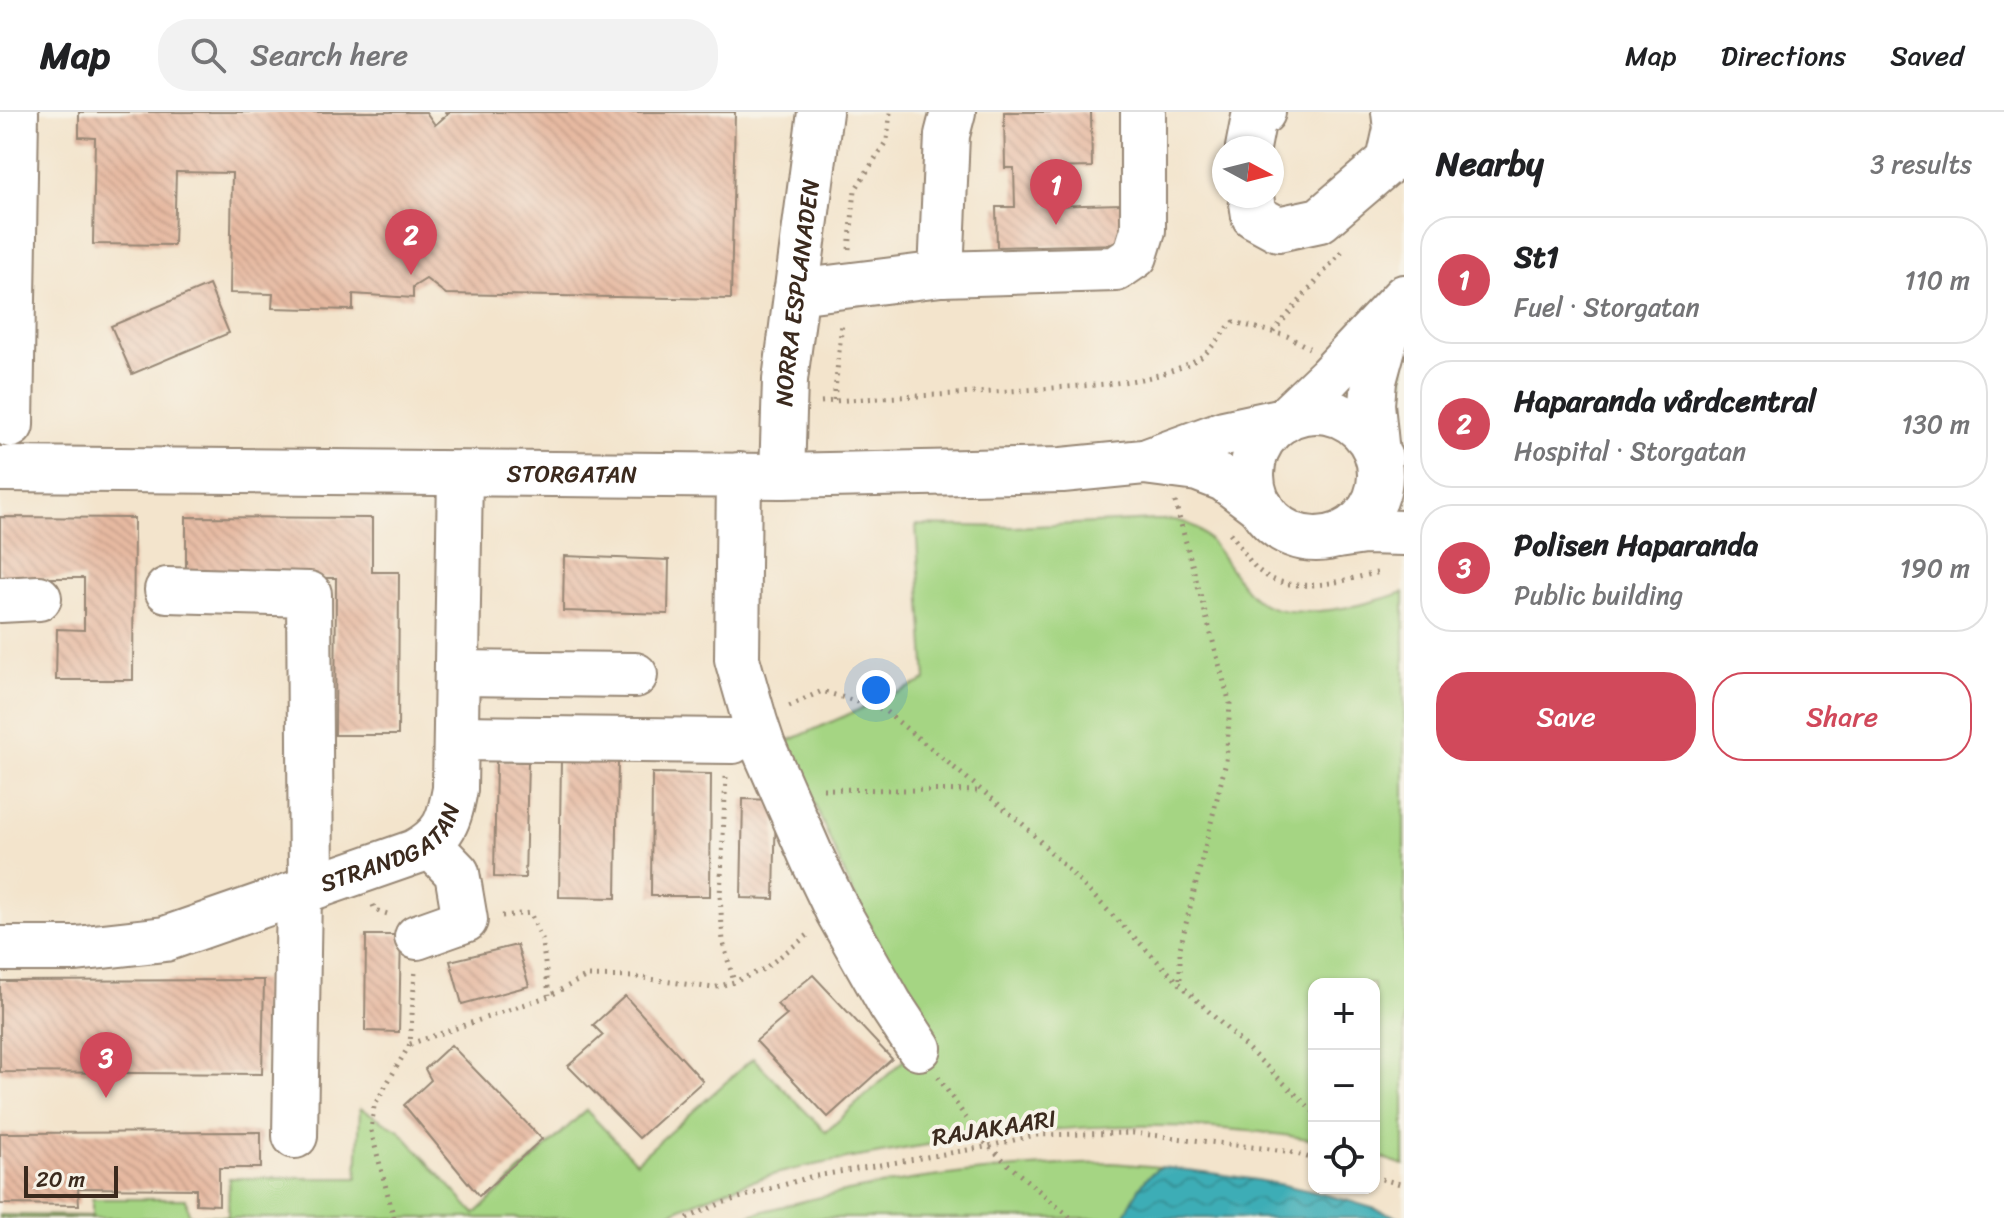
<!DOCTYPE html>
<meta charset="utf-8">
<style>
body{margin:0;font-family:Sriracha,sans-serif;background:#f2f2f2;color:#202124}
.controls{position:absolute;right:24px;bottom:24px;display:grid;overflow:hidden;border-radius:16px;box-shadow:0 2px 6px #0004}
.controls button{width:72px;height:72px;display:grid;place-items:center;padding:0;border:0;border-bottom:2px solid #e0e0e0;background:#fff;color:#202124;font:40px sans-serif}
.compass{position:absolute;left:1212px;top:24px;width:72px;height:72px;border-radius:50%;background:#fff;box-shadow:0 2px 6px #0004;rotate:97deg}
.scale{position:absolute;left:24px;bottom:20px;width:94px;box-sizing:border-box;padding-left:8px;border:4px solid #3b2a1e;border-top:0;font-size:22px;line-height:28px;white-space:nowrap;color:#3b2a1e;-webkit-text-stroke:6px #f7f3e8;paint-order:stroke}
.you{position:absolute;left:876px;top:578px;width:28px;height:28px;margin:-20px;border:6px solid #fff;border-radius:50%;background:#1a73e8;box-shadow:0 0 0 12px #1a73e833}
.badge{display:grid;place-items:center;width:52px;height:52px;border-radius:50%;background:#d1495b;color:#fff;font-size:26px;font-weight:700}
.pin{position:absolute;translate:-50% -66px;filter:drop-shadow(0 2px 4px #0008)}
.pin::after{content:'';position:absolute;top:42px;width:28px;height:24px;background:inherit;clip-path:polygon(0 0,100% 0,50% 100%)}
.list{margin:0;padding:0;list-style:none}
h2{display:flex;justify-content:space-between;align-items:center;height:104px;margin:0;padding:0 32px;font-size:34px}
h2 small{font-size:26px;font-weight:400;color:#757577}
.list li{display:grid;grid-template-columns:52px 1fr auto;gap:24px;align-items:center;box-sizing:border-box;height:128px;margin:0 16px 16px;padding:0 16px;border:2px solid #e0e0e0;border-radius:32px}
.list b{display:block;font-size:30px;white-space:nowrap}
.list p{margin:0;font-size:26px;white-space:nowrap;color:#757577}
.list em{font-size:26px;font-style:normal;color:#757577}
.actions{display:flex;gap:16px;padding:24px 32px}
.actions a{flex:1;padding:18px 0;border:2px solid #d1495b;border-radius:32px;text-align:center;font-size:28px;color:#d1495b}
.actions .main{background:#d1495b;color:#fff}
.icon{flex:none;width:44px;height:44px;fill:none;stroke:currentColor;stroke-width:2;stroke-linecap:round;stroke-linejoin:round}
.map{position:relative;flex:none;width:1404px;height:1106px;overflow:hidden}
header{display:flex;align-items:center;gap:48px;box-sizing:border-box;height:112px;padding:0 40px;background:#fff;border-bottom:2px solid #e0e0e0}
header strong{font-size:38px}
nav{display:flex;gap:44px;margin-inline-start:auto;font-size:28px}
.search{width:560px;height:72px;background:#f2f2f2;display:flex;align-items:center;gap:20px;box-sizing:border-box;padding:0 28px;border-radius:32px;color:#757577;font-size:30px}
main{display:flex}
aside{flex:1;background:#fff}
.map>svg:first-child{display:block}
</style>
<header>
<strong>Map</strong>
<div class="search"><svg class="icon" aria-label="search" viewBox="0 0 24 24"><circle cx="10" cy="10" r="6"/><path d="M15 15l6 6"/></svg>Search here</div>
<nav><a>Map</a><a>Directions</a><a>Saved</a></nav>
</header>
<main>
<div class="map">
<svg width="1404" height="1106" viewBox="0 0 1404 1106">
<defs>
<pattern id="water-waves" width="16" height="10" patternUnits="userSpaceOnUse" patternTransform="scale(2)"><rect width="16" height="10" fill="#3cadb6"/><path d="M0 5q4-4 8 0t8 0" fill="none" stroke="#348d93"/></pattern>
<pattern id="building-back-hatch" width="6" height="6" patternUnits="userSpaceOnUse" patternTransform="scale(2)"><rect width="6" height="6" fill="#e6b9a1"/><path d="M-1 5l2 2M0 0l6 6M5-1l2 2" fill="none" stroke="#c69f8a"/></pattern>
</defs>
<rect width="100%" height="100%" fill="#f7f3e8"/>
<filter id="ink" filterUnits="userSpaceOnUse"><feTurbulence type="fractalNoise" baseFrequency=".0125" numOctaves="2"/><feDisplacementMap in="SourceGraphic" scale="16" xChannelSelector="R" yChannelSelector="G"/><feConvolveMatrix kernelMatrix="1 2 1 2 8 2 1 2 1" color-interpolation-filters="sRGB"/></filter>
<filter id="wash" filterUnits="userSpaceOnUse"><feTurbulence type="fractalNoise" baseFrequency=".006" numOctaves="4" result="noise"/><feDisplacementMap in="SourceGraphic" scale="32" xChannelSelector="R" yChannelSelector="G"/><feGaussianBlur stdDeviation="1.8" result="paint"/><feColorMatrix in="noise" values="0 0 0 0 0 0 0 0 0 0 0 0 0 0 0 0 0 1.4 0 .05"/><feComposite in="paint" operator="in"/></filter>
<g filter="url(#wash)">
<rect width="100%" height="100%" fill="#f3e4cc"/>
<!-- green -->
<g fill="#a5d583" stroke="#708050" stroke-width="2">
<path d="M 1404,245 L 1404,330 C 1394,302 1396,274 1404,245 Z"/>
<path d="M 1155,408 C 1163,408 1172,407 1179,409 C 1215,414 1230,470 1260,490 C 1295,511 1367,493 1404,480 L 1404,1053 L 1374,1043 L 1374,872 L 1314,872 L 1314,1028 C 1179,1004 1043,1013 909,1036 C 856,1046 800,1053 749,1070 C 718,1080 688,1093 658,1106 L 0,1106 L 0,1103 L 92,1104 L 92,1087 L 186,1087 L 189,1103 L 228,1104 L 229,1066 L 357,1066 L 360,996 L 399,1018 L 475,1102 L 586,998 L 636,1050 L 753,946 L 826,1020 L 907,945 L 904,879 L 851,777 L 788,629 L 926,568 L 916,413 L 1014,415 Z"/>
<path d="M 1112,1051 L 1161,1055 C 1142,1065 1133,1088 1123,1106 L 740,1106 C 859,1070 987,1054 1112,1051 Z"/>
</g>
<!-- water -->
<path fill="url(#water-waves)" stroke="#3c6c6a" stroke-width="2" d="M 1161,1055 C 1245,1064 1322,1077 1402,1106 L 1123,1106 C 1133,1088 1142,1064 1161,1055 Z"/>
<g id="blocks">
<!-- building -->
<g fill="url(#building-back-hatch)">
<polygon points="79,0 426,0 435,13 448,2 446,0 735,0 731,187 446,182 426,167 413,175 413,186 353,182 353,198 272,196 273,182 230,181 232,61 176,60 174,133 93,132 95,26 79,25"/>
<polygon points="1004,0 1091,0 1092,55 1045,56 1046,94 1122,92 1123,132 997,135 996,95 1015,95 1014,56 1005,56"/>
<polygon points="209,173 229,221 132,262 111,214"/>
<polygon points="0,405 134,406 133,568 56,568 57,517 84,518 84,466 0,466"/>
<polygon points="186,405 372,406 372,460 399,460 398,623 335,623 336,466 186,465"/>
<polygon points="564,444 669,448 668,502 563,499"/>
<polygon points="561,647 618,647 616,786 559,785"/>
<polygon points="496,649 528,650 525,766 494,765"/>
<polygon points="652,661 711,662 710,784 651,784"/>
<polygon points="743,687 776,688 774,787 741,786"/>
<polygon points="366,823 401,823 399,920 365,919"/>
<polygon points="517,833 529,874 462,892 450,849"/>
<polygon points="813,863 892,947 828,1005 756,929 787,903 777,892"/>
<polygon points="264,868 262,962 0,960 0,869"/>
<polygon points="625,884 703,969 639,1026 568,954 603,923 593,913"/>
<polygon points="451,933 542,1027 479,1084 404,993 431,968 425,957"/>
<polygon points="261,1020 261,1056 219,1056 219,1093 196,1092 196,1077 78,1076 79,1093 0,1092 0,1021"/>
</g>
</g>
</g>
<g filter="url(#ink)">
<use href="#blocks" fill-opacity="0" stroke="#978775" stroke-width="2"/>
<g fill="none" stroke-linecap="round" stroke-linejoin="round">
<!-- minor casing -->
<g stroke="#978775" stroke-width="48">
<g id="minor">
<polyline points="1248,36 1254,5 1263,0"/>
<polyline points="1251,84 1254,104 1278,117 1320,108 1389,49 1396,17 1394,0"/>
<polyline points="941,162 947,23 953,0"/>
<polyline points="796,180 941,162 1116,157 1135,144 1143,118 1143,0"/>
<circle cx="1316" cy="363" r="64"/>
<polyline points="11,313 16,0"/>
<polyline points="1380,346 1377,342 1372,292 1374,269 1392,203"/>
<polyline points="1150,348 1224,321 1284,308 1329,265 1404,185"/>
<path id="s1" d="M 0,357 L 782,364 L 1062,358 L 1144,350 L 1198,357 L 1224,367 L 1261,395"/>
<polyline points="739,363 737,547 755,610 763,634 813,748 838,800 890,892 919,936"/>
<path id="s2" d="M 782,364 L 785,268 L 820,0"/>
<polyline points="1337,424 1364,420 1404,421"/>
<polyline points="167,478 309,482 311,776"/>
<polyline points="0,488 39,486"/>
<polyline points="457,561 635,563"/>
<polyline points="456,626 733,629"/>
<polyline points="417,825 465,808 457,761 429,732"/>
<path id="s3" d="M 0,837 L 76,837 L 165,827 L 415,740 C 445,723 449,709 455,677 L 460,362"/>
<polyline points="295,1024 299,780"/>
</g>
</g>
<!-- path -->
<g stroke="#978775" stroke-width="5" stroke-dasharray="2 6" stroke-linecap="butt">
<polyline points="849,137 855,78 887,28 890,0"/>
<polyline points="1273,220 1342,139"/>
<polyline points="834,288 842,211"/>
<path d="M 821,290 C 898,284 975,282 1053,276 C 1104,272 1156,272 1201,245 C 1212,238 1222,219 1234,210 L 1287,224 L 1309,236"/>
<polyline points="1175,390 1230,592 1226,650 1180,836 1180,870"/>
<path d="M 1230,421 C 1239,432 1247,447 1257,457 C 1291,487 1342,468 1381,460"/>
<polyline points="789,594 822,579 884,598 1025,714 1179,871 1314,1000"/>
<polyline points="726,665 720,784 723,830 734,870"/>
<polyline points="823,677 981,679"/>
<polyline points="373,793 375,798 391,803"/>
<polyline points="502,804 530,801 542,827 549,883"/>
<polyline points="410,932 549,884 587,864 636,865 713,876 734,870 764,857 808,823"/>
<polyline points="938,965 979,1025 1012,1056 1071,1106"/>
<polyline points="1374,1065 1404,1073"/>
<polyline points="394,1106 371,1019 374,994 410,932 415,860"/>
<polyline points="687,1106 722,1091 810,1065 985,1035 1035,1023 1134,1021 1286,1039 1314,1047"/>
</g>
<!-- minor -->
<use href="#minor" stroke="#fff" stroke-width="44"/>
</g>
</g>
<g text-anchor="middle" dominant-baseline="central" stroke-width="8" stroke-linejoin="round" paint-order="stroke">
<!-- street labels -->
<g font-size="24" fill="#3b2a1e" stroke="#f7f3e8">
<text stroke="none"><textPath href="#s2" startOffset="184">NORRA ESPLANADEN</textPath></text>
<text stroke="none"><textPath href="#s1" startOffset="572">STORGATAN</textPath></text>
<text stroke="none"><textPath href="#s3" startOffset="412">STRANDGATAN</textPath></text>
<text transform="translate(994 1016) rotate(-9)">RAJAKAARI</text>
</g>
</g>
</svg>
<div class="controls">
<button>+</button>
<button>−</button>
<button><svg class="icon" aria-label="locate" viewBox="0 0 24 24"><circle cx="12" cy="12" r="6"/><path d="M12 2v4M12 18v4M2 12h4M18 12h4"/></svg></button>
</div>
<svg class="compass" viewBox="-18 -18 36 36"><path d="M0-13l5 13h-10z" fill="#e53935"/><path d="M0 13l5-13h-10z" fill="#757577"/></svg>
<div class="scale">20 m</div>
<div class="you"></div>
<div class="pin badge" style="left:1056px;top:113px">1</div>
<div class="pin badge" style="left:411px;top:163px">2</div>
<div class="pin badge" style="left:106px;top:986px">3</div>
</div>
<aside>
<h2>Nearby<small>3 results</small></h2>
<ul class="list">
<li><span class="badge">1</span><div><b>St1</b><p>Fuel · Storgatan</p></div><em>110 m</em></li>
<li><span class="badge">2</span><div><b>Haparanda vårdcentral</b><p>Hospital · Storgatan</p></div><em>130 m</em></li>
<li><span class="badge">3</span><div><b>Polisen Haparanda</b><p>Public building</p></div><em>190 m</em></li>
</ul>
<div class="actions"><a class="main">Save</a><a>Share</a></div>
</aside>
</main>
